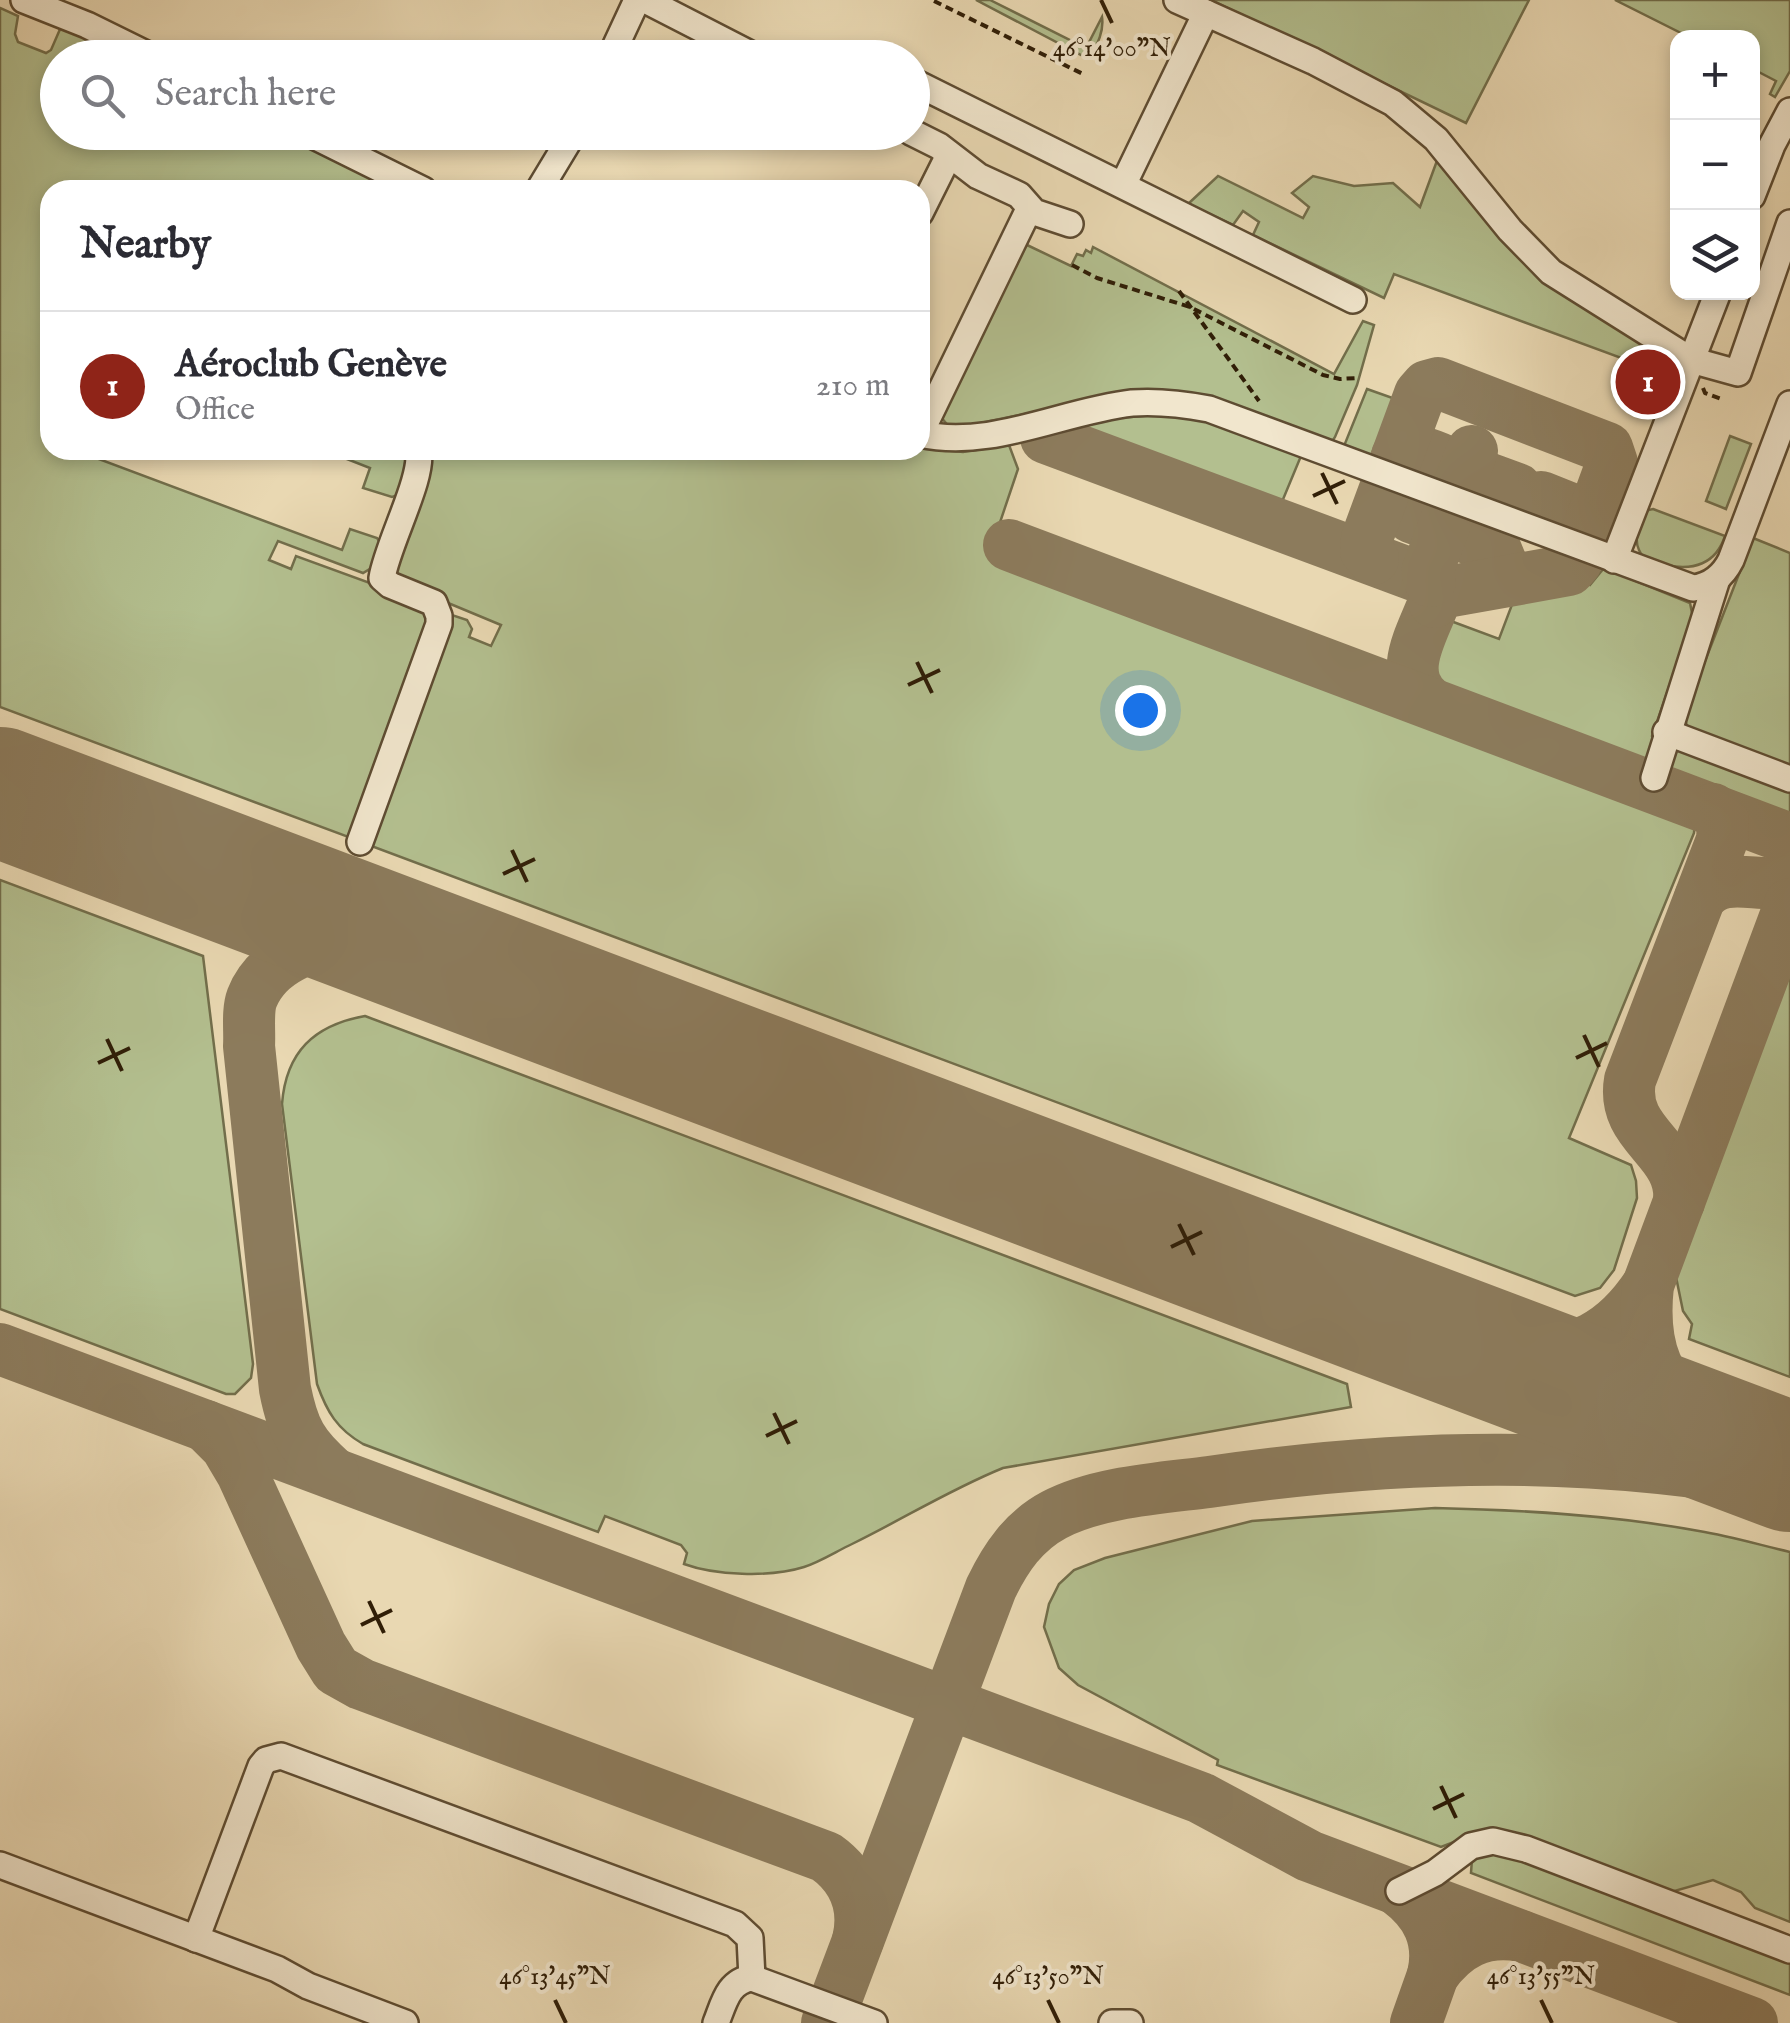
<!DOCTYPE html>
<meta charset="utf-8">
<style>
body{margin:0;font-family:"IM FELL English",serif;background:#f7f7f7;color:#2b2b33}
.controls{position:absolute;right:30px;top:30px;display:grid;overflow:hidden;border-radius:20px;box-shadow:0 5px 15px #0003}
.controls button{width:90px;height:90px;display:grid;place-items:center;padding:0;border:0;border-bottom:2px solid #e1e1e2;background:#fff;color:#2b2b33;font:50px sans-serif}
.you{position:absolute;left:1140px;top:710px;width:35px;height:35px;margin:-25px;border:8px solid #fff;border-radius:50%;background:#1a73e8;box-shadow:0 0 0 15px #1a73e833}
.badge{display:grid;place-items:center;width:65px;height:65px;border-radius:50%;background:#8f2418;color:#fff;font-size:32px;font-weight:700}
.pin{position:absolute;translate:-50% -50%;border:5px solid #fff;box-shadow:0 2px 10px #0006}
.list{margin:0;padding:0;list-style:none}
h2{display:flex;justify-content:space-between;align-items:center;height:130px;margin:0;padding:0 40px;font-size:42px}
h2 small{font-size:32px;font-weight:400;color:#7c7c81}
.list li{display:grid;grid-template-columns:65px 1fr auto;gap:30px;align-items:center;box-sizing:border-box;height:150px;padding:0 40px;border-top:2px solid #e1e1e2}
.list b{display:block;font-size:38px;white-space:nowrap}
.list p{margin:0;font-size:32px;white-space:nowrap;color:#7c7c81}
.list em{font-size:32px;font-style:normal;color:#7c7c81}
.icon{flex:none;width:55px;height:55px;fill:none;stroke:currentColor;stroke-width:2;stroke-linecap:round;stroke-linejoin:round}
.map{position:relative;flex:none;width:1790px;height:2023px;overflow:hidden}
.search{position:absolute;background:#fff;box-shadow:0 5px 15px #0003;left:40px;top:40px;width:890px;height:110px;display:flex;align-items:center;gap:25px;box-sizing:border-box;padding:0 35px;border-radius:55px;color:#7c7c81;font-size:38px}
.panel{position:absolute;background:#fff;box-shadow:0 5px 15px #0003;left:40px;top:180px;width:890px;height:280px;border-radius:30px}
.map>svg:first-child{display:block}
</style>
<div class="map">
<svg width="1790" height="2023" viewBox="0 0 1790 2023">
<rect width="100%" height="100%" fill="#e9d8b2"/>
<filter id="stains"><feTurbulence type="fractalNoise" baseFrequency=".002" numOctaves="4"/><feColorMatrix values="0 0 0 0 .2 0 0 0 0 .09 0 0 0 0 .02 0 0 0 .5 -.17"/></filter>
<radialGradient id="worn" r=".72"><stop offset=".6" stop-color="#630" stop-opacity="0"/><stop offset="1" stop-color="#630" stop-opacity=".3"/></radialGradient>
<!-- green -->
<g fill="#b3bf8f" stroke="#726e4b" stroke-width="2.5">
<path d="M 976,0 L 990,0 L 1086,48 L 1102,17 C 1104,30 1098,45 1090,55 L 1081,55 Z"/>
<polygon points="1211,0 1529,0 1466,123"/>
<polygon points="1615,0 1790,0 1790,71 1775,97 1770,94 1776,81 1753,69 1752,38 1689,37"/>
<polygon points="0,8 18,16 15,34 18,42 46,53 51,50 61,27 129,57 58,58 58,132 282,133 398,190 50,190 50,450 98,450 96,458 342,550 350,529 377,538 382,545 378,564 363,573 278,541 269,560 291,569 296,556 433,606 351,838 0,707"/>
<polygon points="1438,158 1542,278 1652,351 1651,355 1645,360 1635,356 1632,362 1394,274 1384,298 1253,235 1259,222 1243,211 1233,225 1188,204 1218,176 1303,218 1309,207 1292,193 1313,176 1354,186 1393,183 1420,207"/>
<polygon points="1027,245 1071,266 1077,254 1083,256 1086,250 1091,253 1093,247 1334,374 1363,321 1374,325 1357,385 1335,437 1331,443 1113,396 951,429 940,416 1022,247"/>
<polygon points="1367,389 1401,401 1377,461 1344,446"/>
<polygon points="1166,414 1200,419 1301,456 1279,509 1251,499 1245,508 1051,433 1106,419"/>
<polygon points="1730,436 1751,444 1726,509 1706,501"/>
<polygon points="1009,445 1018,469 991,549 1682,809 1695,818 1694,833 1569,1138 1631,1165 1636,1181 1637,1198 1614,1270 1600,1288 1575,1296 366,844 443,612 467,620 472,629 469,637 491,646 501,625 400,583 393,565 427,450 920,448 963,452"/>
<polygon points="324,450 412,450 401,494 392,497 363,488 370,468"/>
<path d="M 1653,509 L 1725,536 C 1716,564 1693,571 1666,565 C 1656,563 1644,562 1639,550 C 1633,538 1640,523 1644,511 Z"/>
<polygon points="1753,538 1790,553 1790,772 1688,730 1684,715"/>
<path d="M 1604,568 L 1690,603 L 1693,618 L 1652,736 L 1656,742 L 1649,777 L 1435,696 C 1416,675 1425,636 1448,620 L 1499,639 L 1516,594 L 1583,582 L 1590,585 Z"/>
<polygon points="1681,744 1790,784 1790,820 1661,779 1669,752"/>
<polygon points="0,880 203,956 253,1364 251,1378 235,1394 226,1394 0,1309"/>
<polygon points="1790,965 1790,1377 1689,1339 1692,1324 1683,1311 1675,1272"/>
<path d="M 365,1016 L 1347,1384 L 1351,1407 L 1003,1468 C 951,1489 903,1519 852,1544 C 837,1551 820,1562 804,1567 C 769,1578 714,1575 684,1564 L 687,1553 L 681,1545 L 605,1516 L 598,1532 L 363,1444 C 337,1429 327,1412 317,1384 L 282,1104 C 286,1052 314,1025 365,1016 Z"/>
<path d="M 1435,1508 C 1523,1510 1612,1515 1699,1531 C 1730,1536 1760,1545 1790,1552 L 1790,1922 L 1755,1908 L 1741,1892 L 1713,1880 L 1664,1894 L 1464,1838 L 1441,1847 L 1217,1765 L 1218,1760 L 1078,1685 L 1059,1668 L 1044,1627 L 1049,1604 L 1059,1584 L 1074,1570 L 1105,1558 L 1252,1521 Z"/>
<polygon points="1508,1851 1790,1956 1790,1995 1471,1873 1472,1859 1477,1854"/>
</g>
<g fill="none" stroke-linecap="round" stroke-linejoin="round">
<!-- taxiway -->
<g stroke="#8c7b5c" stroke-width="52">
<path d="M 1046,438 L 1430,581 L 1436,594 L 1434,602 C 1422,635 1396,673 1428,701"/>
<path d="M 1397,456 L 1413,449 C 1432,456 1458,460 1460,482 L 1476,474 L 1517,489 L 1525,504 L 1541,497 L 1581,513 L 1588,529"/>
<polyline points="1411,517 1495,548 1502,565"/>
<polyline points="1009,545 1790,839"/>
<polyline points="1373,559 1366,551 1367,538 1420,394 1427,386 1438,383 1607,448 1612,463 1576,562 1569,570 1441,593 1434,602"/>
<polyline points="1430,581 1427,572 1472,451"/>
<path d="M 1700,898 C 1724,868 1758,890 1790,881"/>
<path d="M 1679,1202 C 1684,1148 1620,1137 1630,1080 L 1722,840 L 1723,821 L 1713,809"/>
<polyline points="0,1349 1201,1798 1309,1856 1752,2023"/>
<path d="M 1508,1361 C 1574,1348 1608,1345 1648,1285"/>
<path d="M 206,1426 L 226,1446 L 242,1473 L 321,1646 L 336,1670 L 361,1684 L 826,1857 C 854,1877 866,1906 858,1940"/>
<path d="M 1706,1435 C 1662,1381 1640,1359 1648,1285 L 1790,904"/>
<path d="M 333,1473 C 302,1446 293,1430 285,1389 L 249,1046 C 250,1032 247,1011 252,998 C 270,952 324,944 366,931"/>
<path d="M 1399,1891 C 1427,1912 1441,1939 1433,1975 C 1455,1944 1483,1929 1521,1936"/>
<path d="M 827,2023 L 991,1588 C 1006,1557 1024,1531 1054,1515 C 1097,1492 1162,1488 1209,1482 C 1408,1453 1592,1450 1790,1487"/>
<polyline points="1416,2023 1433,1975"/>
</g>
<!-- runway -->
<polyline stroke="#8c7b5c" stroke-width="130" points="0,792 1790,1467"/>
<!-- minor casing -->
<g stroke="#5e4c32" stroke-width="30">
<g id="minor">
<polyline points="24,0 87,25 154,58"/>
<polyline points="645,0 758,58"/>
<polyline points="1177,0 1313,61 1393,103 1436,139 1510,230 1551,272 1691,360 1738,373 1790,223"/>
<polyline points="610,58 637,0"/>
<polyline points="912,81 1353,300"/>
<polyline points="306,132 423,190"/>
<polyline points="911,132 939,146 978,176 1019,195 1034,212 1070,224"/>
<polyline points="1124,183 1206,13"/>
<polyline points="539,190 574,132"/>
<polyline points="1752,196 1772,145 1790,111"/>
<polyline points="920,213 949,155"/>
<path d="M 920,434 C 991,450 1062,411 1132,403 C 1158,401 1183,404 1209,409 L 1693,588 C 1711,586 1723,576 1731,560 L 1790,404"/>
<polyline points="920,434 1029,209"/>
<polyline points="1614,560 1718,292"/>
<polyline points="1666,732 1790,779"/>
<polyline points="1654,778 1717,579"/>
<path d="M 360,842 L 439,624 L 439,616 L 434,603 L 390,585 L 382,578 C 387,545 425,475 418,450"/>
<polyline points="0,1865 277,1969 308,1986 405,2023"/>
<polyline points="1399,1891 1435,1873 1471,1846 1493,1841 1526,1849 1790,1950"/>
<polyline points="196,1939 261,1766 266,1760 281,1756 735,1924 750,1938 752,1978"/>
<path d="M 716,2023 C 724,2003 728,1981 752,1978 L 874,2023"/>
<polyline points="1112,2023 1130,2023"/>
</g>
</g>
<!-- path -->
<g stroke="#301e07" stroke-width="4" stroke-dasharray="8 5" stroke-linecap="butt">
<polyline points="934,1 1083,74"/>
<polyline points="1072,265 1097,278 1190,307 1323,375 1340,379 1357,378"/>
<polyline points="1179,291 1259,401"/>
<polyline points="1703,388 1705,393 1724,400"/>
</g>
<!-- minor -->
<use href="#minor" stroke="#f1e6cd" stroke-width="25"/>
</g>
<!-- ticks -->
<path fill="none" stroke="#301e07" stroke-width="4" d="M 1101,0 L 1112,23M 1322,473 L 1337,504M 1313,496 L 1345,481M 917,662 L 932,693M 908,685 L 940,670M 512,850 L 527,882M 503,874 L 535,859M 1584,1035 L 1599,1067M 107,1039 L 122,1071M 1576,1058 L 1607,1043M 98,1063 L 130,1048M 1179,1224 L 1194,1255M 1171,1247 L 1202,1232M 774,1413 L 789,1444M 766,1436 L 797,1421M 369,1601 L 384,1633M 361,1625 L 392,1610M 1441,1786 L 1456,1818M 1433,1809 L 1464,1794M 555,2000 L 566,2023M 1048,2000 L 1059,2023M 1541,2000 L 1552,2023"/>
<g font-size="25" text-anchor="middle" fill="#301e07" stroke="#f1e6cd" stroke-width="8" stroke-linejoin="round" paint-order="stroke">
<text x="1112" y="56">46°14'00"N</text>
<text x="555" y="1984">46°13'45"N</text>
<text x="1048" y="1984">46°13'50"N</text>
<text x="1541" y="1984">46°13'55"N</text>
</g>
<rect width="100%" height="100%" filter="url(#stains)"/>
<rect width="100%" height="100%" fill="url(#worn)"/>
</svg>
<div class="controls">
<button>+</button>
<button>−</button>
<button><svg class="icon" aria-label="layers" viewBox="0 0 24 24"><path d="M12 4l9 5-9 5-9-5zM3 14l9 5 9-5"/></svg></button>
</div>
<div class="you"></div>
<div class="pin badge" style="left:1648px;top:382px">1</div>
<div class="search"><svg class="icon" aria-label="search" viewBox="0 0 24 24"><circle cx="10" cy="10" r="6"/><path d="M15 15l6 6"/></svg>Search here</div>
<section class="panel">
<h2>Nearby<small></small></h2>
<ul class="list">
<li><span class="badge">1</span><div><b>Aéroclub Genève</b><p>Office</p></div><em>210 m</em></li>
</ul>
</section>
</div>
